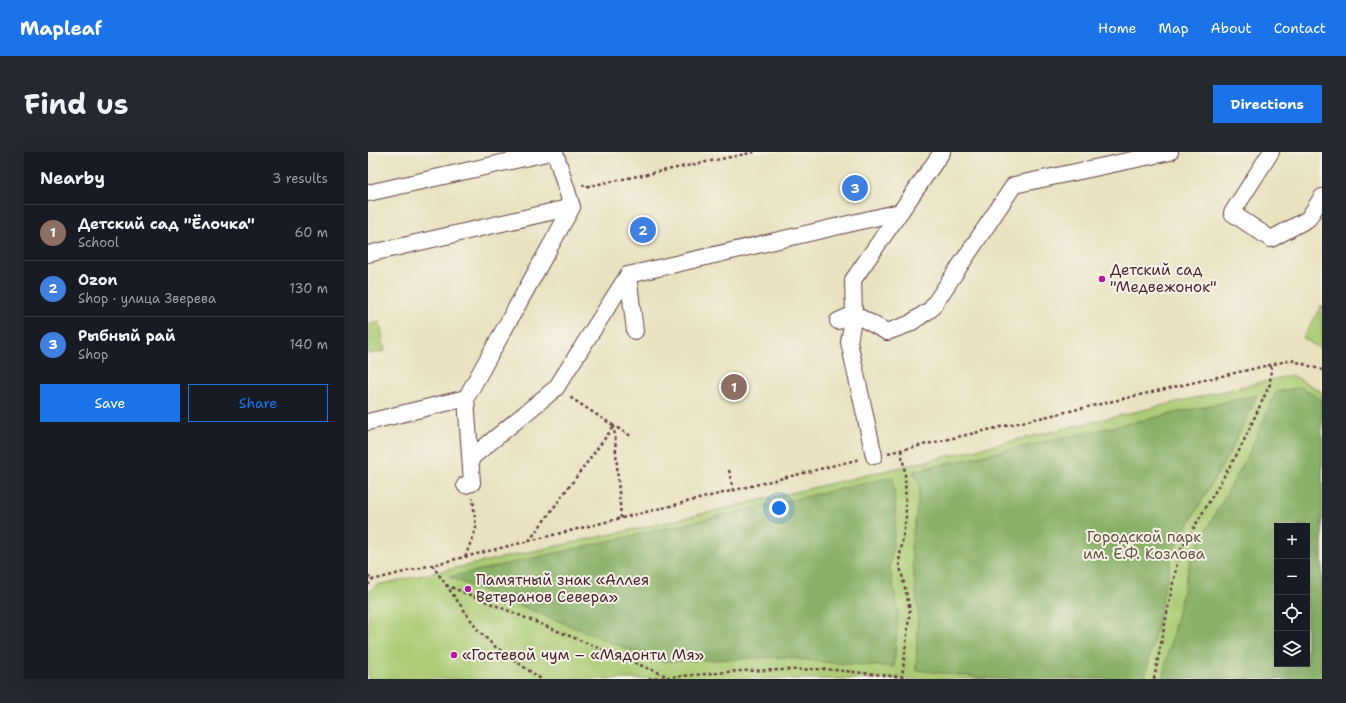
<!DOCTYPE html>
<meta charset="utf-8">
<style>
body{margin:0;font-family:"Shantell Sans",sans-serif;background:#242831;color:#f1f3f6}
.controls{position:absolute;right:12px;bottom:12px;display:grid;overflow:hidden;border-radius:0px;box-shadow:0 4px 16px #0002}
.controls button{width:36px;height:36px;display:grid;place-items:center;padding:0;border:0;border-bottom:1px solid #363941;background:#171b24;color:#f1f3f6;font:20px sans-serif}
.you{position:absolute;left:411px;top:356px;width:14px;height:14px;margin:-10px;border:3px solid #fff;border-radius:50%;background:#1a73e8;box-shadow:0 0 0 6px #1a73e833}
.badge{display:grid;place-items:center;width:26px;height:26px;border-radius:50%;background:#1a73e8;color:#fff;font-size:13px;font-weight:700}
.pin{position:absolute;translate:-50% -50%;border:2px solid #fff;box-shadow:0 1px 4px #0006}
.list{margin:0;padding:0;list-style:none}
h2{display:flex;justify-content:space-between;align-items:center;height:52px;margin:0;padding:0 16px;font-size:17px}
h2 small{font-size:13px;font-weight:400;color:#9ea1a6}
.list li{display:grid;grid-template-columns:26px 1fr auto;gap:12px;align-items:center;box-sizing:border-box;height:56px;padding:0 16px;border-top:1px solid #363941}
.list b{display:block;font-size:15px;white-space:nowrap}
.list p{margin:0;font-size:13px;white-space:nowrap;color:#9ea1a6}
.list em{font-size:13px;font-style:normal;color:#9ea1a6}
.actions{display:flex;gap:8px;padding:12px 16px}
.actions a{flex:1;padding:9px 0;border:1px solid #1a73e8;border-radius:0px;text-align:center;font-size:14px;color:#1a73e8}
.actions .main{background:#1a73e8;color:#fff}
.icon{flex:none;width:22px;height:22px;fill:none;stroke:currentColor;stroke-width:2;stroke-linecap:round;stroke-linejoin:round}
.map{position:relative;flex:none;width:954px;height:527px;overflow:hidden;border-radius:0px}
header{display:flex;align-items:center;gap:24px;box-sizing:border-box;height:56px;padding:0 20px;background:#1a73e8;color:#fff}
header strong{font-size:19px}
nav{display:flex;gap:22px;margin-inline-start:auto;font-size:14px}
.intro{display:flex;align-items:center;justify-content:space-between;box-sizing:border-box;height:96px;padding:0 24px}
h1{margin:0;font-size:28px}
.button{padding:10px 18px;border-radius:0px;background:#1a73e8;color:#fff;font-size:14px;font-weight:700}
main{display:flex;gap:24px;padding:0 24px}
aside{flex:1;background:#171b24;border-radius:0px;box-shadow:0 4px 16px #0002}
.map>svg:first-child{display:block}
</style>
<header>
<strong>Mapleaf</strong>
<nav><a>Home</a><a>Map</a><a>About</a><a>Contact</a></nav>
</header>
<div class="intro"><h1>Find us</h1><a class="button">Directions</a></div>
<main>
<aside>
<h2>Nearby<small>3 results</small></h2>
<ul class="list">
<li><span class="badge" style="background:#8d6e63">1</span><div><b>Детский сад &quot;Ёлочка&quot;</b><p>School</p></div><em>60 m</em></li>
<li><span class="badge" style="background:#3f7fe0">2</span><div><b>Ozon</b><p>Shop · улица Зверева</p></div><em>130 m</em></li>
<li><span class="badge" style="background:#3f7fe0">3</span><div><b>Рыбный рай</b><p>Shop</p></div><em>140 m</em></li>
</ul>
<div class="actions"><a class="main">Save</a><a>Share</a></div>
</aside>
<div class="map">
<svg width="954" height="527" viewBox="0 0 954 527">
<rect width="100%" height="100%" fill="#f7f3e8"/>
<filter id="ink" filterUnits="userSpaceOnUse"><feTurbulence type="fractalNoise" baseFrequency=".025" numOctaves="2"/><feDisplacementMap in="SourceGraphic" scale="8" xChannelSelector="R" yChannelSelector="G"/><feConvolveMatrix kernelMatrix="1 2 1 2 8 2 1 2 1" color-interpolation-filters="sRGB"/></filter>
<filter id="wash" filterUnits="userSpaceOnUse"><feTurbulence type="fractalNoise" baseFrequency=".012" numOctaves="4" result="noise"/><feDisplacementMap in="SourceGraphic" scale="16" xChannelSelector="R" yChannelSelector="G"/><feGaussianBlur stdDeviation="0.9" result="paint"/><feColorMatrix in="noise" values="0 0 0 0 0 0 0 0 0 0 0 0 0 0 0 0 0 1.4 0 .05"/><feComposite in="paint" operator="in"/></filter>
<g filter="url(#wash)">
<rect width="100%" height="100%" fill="#e8e2c0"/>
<!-- green -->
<g fill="#abcc74" stroke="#7a7650" fill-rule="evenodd">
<polygon points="954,153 954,198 935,186"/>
<polygon points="12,170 17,199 0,202 0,173"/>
<path d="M 924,223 L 954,240 L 954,527 L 0,527 L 0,440 L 9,433 L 299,370 ZM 909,374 L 939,374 L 939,512 L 909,512 Z"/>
</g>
<!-- forest -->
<g fill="#88b066" stroke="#696848" fill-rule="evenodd">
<path d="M 933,235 L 954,248 L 954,527 L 794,527 L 823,405 L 880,303 L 908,240 ZM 909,374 L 939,374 L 939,512 L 909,512 Z"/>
<polygon points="889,243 865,294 805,399 777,527 626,527 548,518 550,459 543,396 552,333 545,319"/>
<polygon points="525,325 528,367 522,416 530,459 526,515 464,511 416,505 292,510 81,425"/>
</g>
</g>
<g filter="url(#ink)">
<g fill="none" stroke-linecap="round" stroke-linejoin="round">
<!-- minor casing -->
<g stroke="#623c41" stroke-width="18">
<g id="minor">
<polyline points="574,0 485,128 486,162 519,180 541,172 563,157 646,33 802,0"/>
<polyline points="903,0 864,61 903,87 940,67 954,45"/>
<polyline points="0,41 183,0"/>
<polyline points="0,102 204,55 187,0"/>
<polyline points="260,123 267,179"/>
<polyline points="470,169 486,162 481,190 506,304"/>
<polyline points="0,270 98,246"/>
<polyline points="103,306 188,236 260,123 532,60"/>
<polyline points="97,333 104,331 98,246 204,55"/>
</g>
</g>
<!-- path -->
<g stroke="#623c41" stroke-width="2.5" stroke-dasharray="3 3" stroke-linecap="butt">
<polyline points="215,32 216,35 387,0"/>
<polyline points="533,298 537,321 538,365 531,410 542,458 534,525 550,527"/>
<polyline points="520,301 923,208 954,218"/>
<polyline points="361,318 365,338"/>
<polyline points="253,366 246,274 263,284"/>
<polyline points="161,389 246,274 200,244"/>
<polyline points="97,405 108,377 105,346"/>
<polyline points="64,413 110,478 125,493 173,527"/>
<polyline points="0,424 4,428"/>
<polyline points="0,433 4,428 64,413 492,307"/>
<polyline points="78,433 301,525"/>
<polyline points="281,527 371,519 457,517 534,525 534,527"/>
<polyline points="786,527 811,401 872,297 902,232 903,213"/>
</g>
<!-- minor -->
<use href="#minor" stroke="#fff" stroke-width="16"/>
</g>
</g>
<!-- markers -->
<g fill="#b5179e" stroke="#f7f3e8" stroke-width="1.5">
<circle cx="734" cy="127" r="4"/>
<circle cx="100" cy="437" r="4"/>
<circle cx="86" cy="503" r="4"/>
</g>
<g text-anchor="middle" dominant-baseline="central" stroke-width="4" stroke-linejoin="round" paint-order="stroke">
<!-- poi labels -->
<g font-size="15" fill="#4a1f2b" stroke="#f7f3e8" text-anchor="start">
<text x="742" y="118">Детский сад<tspan x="742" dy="17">"Медвежонок"</tspan></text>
<text x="108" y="428">Памятный знак «Аллея<tspan x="108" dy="17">Ветеранов Севера»</tspan></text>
<text x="94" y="503">«Гостевой чум – «Мядонти Мя»</text>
</g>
<!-- park labels -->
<g font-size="15" fill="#675341" stroke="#f7f3e8">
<text x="776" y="385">Городской парк<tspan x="776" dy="17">им. Е.Ф. Козлова</tspan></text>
</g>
</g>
</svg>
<div class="controls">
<button>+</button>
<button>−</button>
<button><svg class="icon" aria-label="locate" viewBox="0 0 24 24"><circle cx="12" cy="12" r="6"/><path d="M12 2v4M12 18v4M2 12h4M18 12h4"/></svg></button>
<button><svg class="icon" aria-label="layers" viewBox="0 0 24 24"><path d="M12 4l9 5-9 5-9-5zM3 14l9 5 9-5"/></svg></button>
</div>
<div class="you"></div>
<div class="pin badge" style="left:366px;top:235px;background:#8d6e63">1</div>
<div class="pin badge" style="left:275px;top:78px;background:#3f7fe0">2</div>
<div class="pin badge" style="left:487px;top:36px;background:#3f7fe0">3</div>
</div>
</main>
